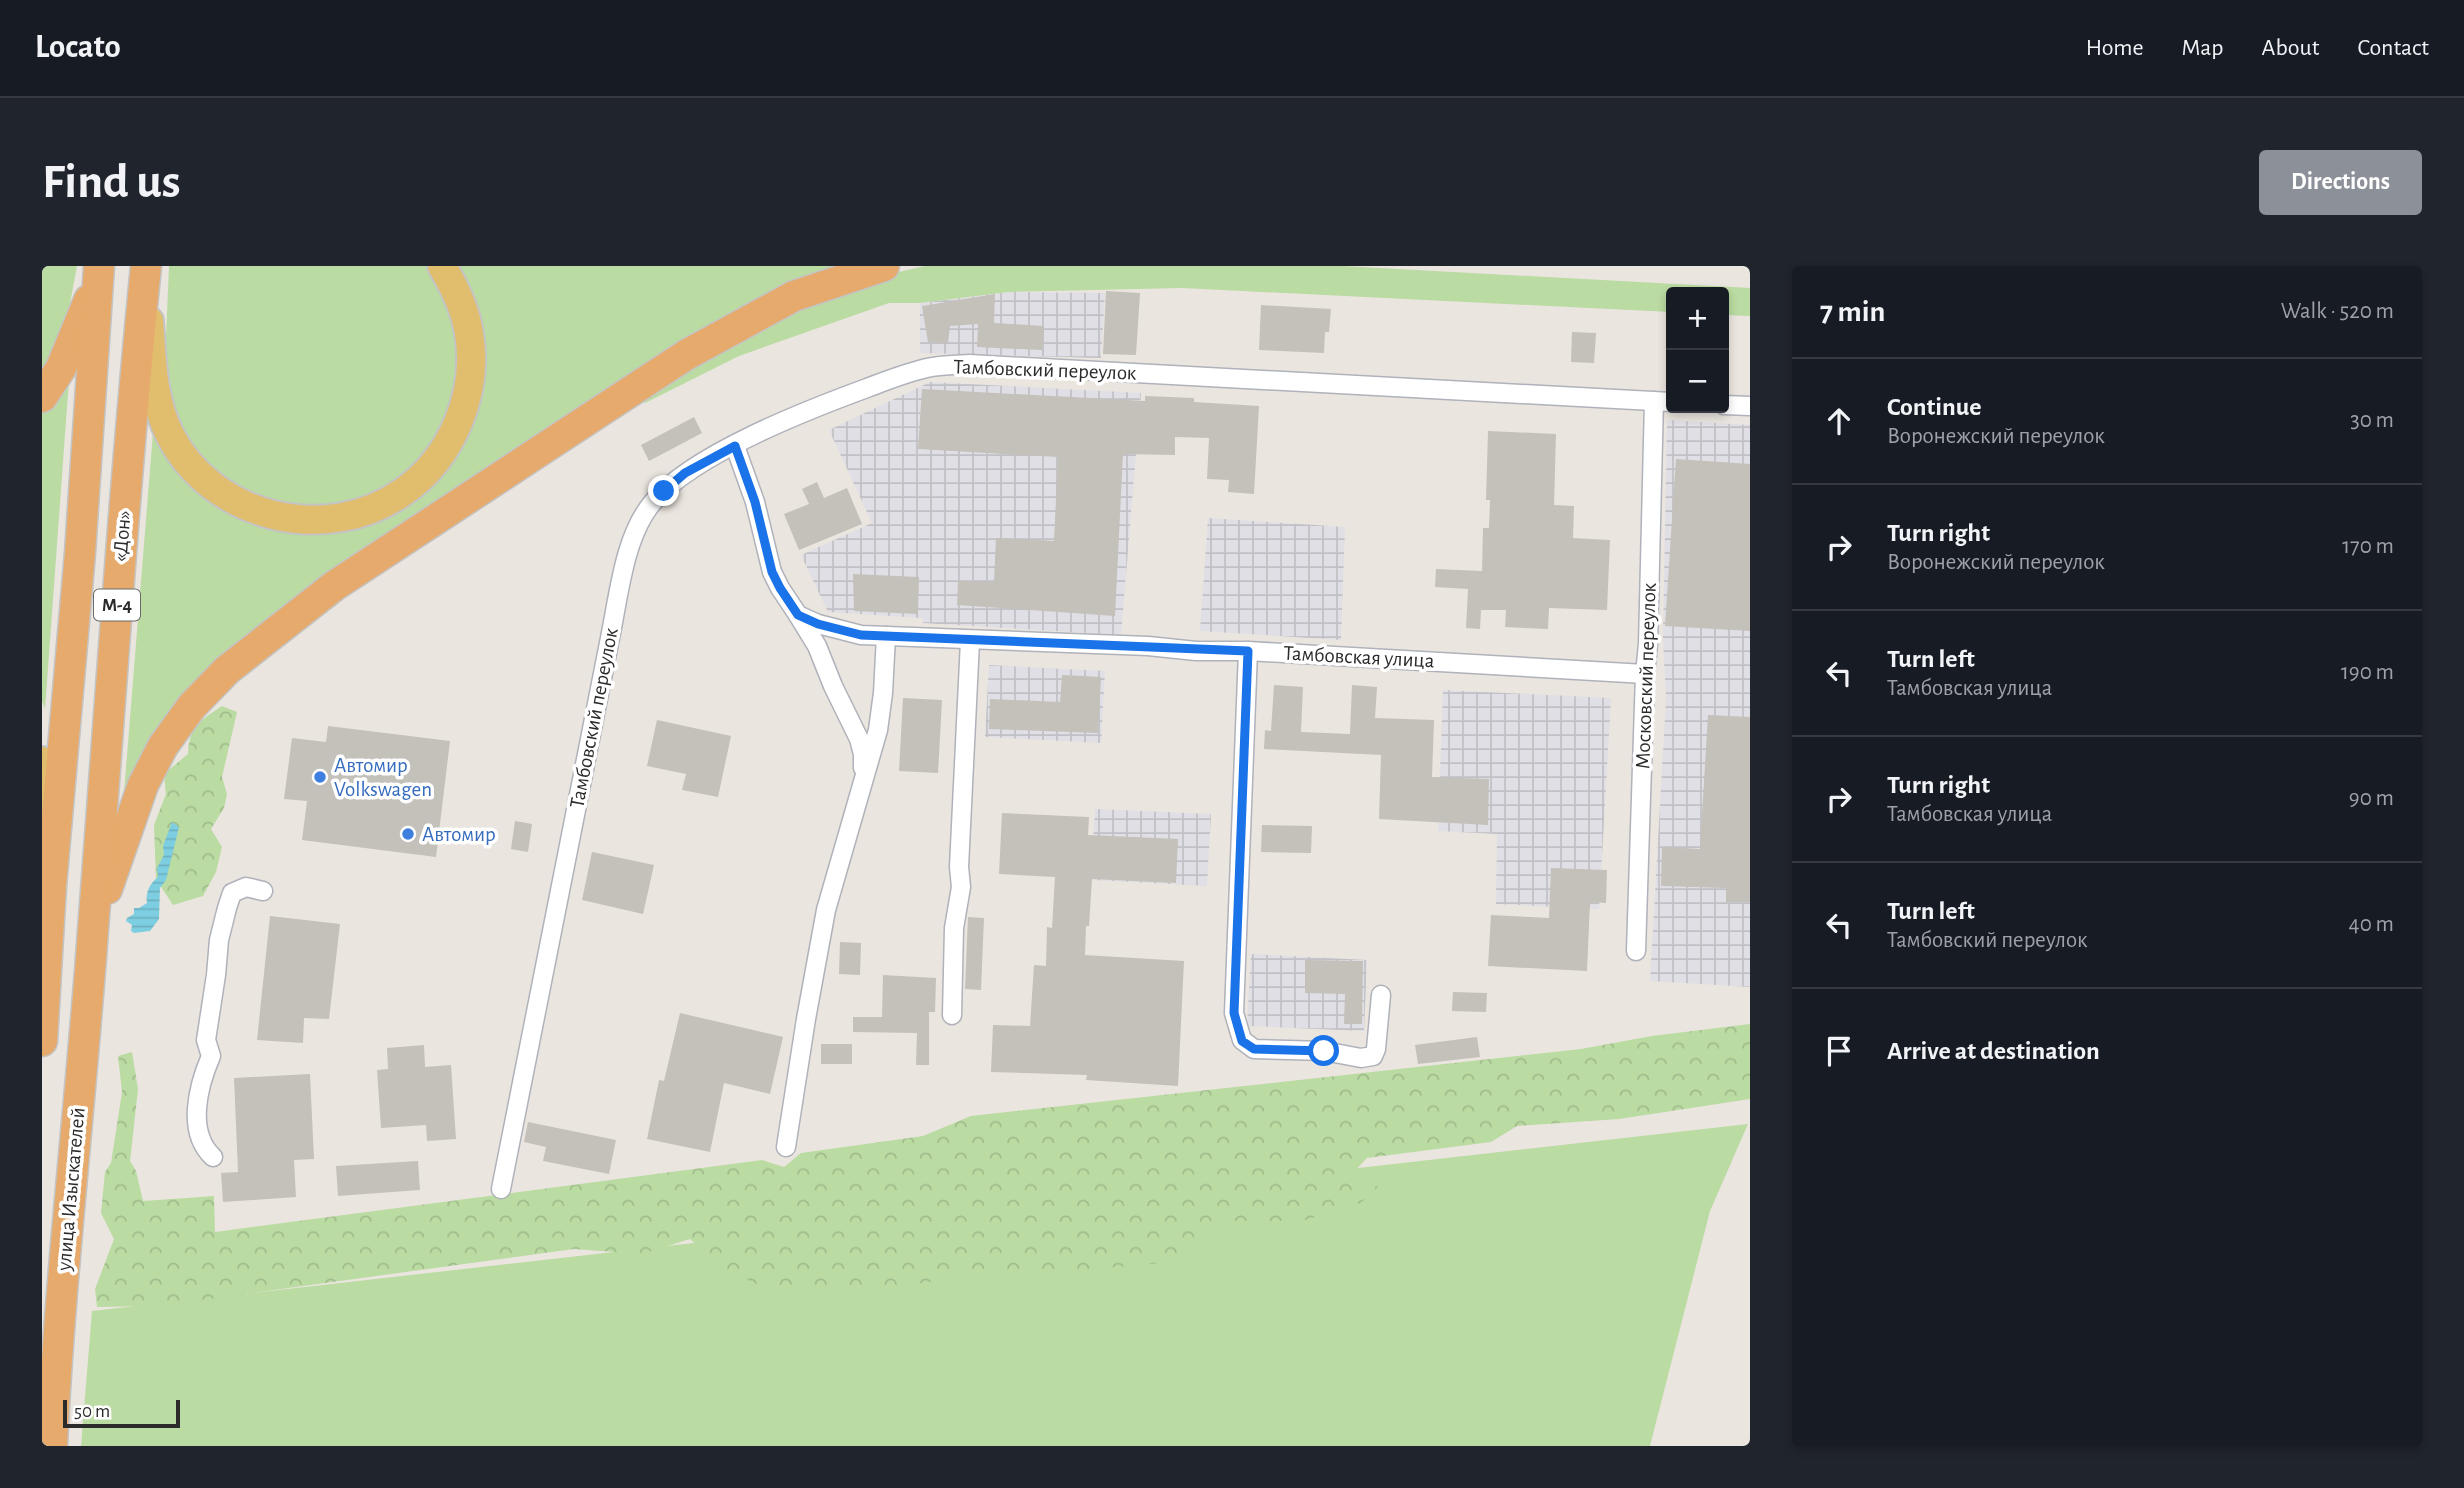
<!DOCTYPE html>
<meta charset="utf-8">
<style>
body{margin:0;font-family:"Alegreya Sans",sans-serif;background:#20242c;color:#f1f3f6}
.controls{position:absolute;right:21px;top:21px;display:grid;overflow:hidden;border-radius:7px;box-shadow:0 4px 10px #0003}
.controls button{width:63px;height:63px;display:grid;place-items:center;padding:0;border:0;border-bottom:2px solid #363941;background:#171b24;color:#f1f3f6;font:35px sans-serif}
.scale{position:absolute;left:21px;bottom:18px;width:117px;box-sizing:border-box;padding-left:7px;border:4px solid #2b2b2b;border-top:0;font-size:19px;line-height:24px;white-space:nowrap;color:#2b2b2b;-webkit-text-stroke:5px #fff;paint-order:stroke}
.stop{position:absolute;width:21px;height:21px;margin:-16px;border:5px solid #1a73e8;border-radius:50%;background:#fff}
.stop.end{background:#1a73e8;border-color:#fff;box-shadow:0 2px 7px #0008}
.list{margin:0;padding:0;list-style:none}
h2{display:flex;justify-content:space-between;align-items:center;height:91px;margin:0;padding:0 28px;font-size:30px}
h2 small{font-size:23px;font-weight:400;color:#9ea1a6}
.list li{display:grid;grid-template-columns:46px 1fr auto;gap:21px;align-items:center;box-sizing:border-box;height:126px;padding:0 28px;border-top:2px solid #363941}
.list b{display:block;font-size:26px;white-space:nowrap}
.list p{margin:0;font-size:23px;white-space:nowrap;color:#9ea1a6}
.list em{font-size:23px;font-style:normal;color:#9ea1a6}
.icon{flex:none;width:38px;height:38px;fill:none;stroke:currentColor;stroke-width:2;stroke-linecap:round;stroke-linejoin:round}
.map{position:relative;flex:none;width:1708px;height:1180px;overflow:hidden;border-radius:7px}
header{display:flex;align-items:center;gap:42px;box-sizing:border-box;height:98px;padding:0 35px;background:#171b24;border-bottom:2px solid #363941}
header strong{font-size:33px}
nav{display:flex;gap:38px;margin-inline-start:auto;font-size:24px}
.intro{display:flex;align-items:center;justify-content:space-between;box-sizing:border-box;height:168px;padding:0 42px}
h1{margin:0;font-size:49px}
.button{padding:18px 32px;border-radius:7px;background:#8c9099;color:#fff;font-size:24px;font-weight:700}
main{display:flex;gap:42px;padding:0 42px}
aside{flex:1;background:#171b24;border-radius:7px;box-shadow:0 4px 10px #0003}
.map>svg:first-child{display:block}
</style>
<header>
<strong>Locato</strong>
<nav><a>Home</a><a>Map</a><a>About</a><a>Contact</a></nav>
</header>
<div class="intro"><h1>Find us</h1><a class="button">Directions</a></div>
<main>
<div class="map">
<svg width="1708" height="1180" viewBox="0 0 1708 1180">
<defs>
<pattern id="industrial-grid" width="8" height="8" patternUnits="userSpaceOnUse" patternTransform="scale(1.75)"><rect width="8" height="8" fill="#e0dfe5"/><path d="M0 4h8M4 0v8" fill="none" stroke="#c0c0c5"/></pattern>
<pattern id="forest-crowns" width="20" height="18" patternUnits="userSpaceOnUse" patternTransform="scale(1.75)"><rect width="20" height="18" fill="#badba2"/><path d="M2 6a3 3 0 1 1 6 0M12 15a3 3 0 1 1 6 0" fill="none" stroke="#a0bc8c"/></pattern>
<pattern id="water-rules" width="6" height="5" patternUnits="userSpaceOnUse" patternTransform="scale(1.75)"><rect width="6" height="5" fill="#7ecee1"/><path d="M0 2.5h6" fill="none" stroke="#6db1c1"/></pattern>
</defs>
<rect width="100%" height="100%" fill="#ebe5df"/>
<!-- industrial -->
<g fill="url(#industrial-grid)">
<polygon points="966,26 1063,27 1059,92 878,87 878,37"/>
<polygon points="888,116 1099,127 1079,369 881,357 880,352 786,346 759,289 830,257 787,164"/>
<polygon points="1625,154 1708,159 1708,721 1608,715 1624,434 1621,371"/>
<polygon points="1166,252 1303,261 1299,374 1158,365"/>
<polygon points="947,399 1063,405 1059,477 943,471"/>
<polygon points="1401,424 1569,432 1557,643 1454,638 1455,568 1396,565"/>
<polygon points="1053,543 1169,548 1165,620 1049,614"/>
<polygon points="1209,688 1325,694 1322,765 1205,760"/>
</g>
<!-- grass -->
<g fill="#badba2">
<polygon points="0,0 35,0 23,64 27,114 3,443 0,435"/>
<polygon points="127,0 811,0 287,316 86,527 82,527 112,154 123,94"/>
<polygon points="883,0 1301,0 1708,22 1708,50 1682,49 1682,26 1629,26 1629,46 1140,22 966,26 878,37 847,37 697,90 603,137 598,130 705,66 826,13"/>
<polygon points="1706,858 1668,945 1608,1180 39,1180 50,1045"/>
</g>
<!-- forest -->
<g fill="url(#forest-crowns)">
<path d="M 180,440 L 195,446 L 180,511 L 185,528 L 182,542 L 169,563 L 180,581 L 174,606 L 161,630 L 131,639 L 114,613 L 112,559 L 124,528 L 122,508 L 146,488 C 147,460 159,454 180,440 Z"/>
<polygon points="1708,758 1708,833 1577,853 1475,860 1449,876 1325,892 1310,908 1336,921 1319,937 1260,955 1169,955 1130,996 1021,1006 956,1005 855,1021 754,1028 711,1017 675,998 648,973 600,988 532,983 115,1040 55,1041 53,1023 72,973 59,947 63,906 69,897 80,826 76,790 90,786 96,823 88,895 94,905 101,935 172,930 173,966 720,894 742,901 759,887 881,870 929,850 1539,783 1610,770"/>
</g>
<!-- water -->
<path fill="url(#water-rules)" d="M 130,556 L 137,561 L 124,614 L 118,622 L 117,653 L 108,665 L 92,667 L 89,665 L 90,659 L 84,655 L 85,652 L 92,648 L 92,642 L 97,642 L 105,637 C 103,627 108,617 116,611 L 115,602 L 122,589 L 121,580 Z"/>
<!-- building -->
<g fill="#c4c0ba">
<polygon points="1064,25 1098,27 1094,89 1061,88"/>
<polygon points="953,28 952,57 1002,60 1000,84 935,81 936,58 908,60 906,77 886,76 880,40"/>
<polygon points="1219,39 1289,43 1287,66 1283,66 1282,87 1217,84"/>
<polygon points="1530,66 1554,67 1552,97 1529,96"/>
<polygon points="880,123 1103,135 1103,130 1152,132 1152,136 1217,140 1212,228 1186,226 1187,214 1165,213 1167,172 1133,171 1133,189 1081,188 1073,350 915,339 916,315 952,316 954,272 1012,275 1016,191 876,183"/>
<polygon points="652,151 660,167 607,195 599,179"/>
<polygon points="1446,165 1514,168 1512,239 1532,240 1531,272 1568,274 1565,344 1507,342 1506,363 1463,361 1464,344 1439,344 1438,363 1424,362 1426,323 1393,321 1394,303 1440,305 1441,262 1447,262 1448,234 1444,234"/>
<polygon points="1634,193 1708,198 1708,365 1623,360"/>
<polygon points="775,216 782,232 805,222 820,258 757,284 742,248 767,238 760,223"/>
<polygon points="811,308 877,311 876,348 812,345"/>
<polygon points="1020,409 1059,411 1056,467 947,463 948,433 1018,436"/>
<polygon points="1232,419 1261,421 1259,466 1308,468 1310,419 1335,421 1333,452 1392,454 1390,511 1447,513 1446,559 1337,553 1339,489 1222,483 1223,464 1229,465"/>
<polygon points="861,432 900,434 896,507 857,505"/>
<polygon points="1666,449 1708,451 1708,636 1684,636 1684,622 1619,620 1620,581 1658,583"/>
<polygon points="615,454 689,470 676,531 640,524 644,508 605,500"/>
<polygon points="286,460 408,475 394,591 260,574 265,535 242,533 250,472 284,476"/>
<polygon points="960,547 1047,551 1046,569 1136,573 1134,617 1050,613 1047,660 1044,660 1043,689 1142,695 1136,820 1044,814 1045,809 949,806 951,759 988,760 992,699 1004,700 1005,661 1010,662 1013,611 957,608"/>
<polygon points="473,555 490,558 486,586 469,583"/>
<polygon points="1220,559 1270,560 1269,587 1219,586"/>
<polygon points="550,586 612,599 601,648 540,634"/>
<polygon points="1509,602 1565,604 1564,637 1548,636 1545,705 1446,700 1449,649 1507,652"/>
<polygon points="228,650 298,658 287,753 262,752 261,777 215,774"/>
<polygon points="926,651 942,652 939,724 923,723"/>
<polygon points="798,676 819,677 818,709 797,708"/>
<polygon points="1263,694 1321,695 1320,758 1302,758 1303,728 1263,727"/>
<polygon points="841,709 894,712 893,746 887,746 887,799 874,799 875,767 811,766 811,751 840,751"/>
<polygon points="1411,726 1445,727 1444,746 1410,745"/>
<polygon points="638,747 741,771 728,828 682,817 668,886 605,873 617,814 622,815"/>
<polygon points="1435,771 1438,791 1376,798 1373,779"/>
<rect x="779" y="778" width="31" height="20"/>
<polygon points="382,779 383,801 409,799 414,873 385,875 384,859 339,862 335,804 346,803 345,782"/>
<polygon points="268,808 272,893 252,894 254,931 181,936 179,907 196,906 192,812"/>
<polygon points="486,856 574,874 567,908 501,895 504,881 482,876"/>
<polygon points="376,895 378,924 296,930 294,900"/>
</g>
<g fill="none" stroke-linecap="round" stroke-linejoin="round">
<!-- minor casing -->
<g stroke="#afb2ba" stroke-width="21">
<g id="minor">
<polyline points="1682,139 1708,140"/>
<polyline points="693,180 713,236 730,306 738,322 756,349 776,358 819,369 1106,380 1154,385 1206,385 1603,408"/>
<polyline points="756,349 775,380 791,420 817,473 821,488 821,502"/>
<polyline points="1206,385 1192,747 1200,774 1212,783 1282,785 1319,792 1331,790 1334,783 1339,729"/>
<polyline points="1594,685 1603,408 1606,378 1612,135"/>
<polyline points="910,749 912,662 919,621 917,601 928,375"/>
<polyline points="744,881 764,753 784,644 836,464 841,427 844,370"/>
<path d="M 171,891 C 144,866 156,820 169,790 L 164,774 L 174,709 L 177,674 L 185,642 L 190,627 L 204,621 L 221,625"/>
<path d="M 459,923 L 568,372 C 577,329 582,270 611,236 C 651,188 765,144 825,122 C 846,114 868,105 890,101 C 902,99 915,99 927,98 L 1629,136"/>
</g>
</g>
<!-- primary casing -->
<g stroke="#c4c4c4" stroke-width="32">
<g id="primary">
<path d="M 107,55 C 110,93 110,134 128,169 C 170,252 284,280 361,226 C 410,192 437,127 427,68 C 424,45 412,20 400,0"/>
<polyline points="0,495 6,552"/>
</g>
</g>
<!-- trunk casing -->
<g stroke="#c4c4c4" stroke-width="33">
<g id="trunk">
<polyline points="0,131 19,102 47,34"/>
<polyline points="65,623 101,519 121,480 150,440 185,404 292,320 644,89 752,30 842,0"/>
<polyline points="0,775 9,620 38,287 57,0"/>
<path d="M 10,1180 C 18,1008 39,836 51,664 C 68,443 82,221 104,0"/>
</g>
</g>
<!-- minor -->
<use href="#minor" stroke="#fff" stroke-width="18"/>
<!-- primary -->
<use href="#primary" stroke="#e1be6e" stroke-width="28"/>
<!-- trunk -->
<use href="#trunk" stroke="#e6ab6c" stroke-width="30"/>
</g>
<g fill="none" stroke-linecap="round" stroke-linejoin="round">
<!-- route -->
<polyline stroke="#1a73e8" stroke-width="9" points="622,225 643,207 693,180 713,236 730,306 738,322 756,349 776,358 819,369 1206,385 1192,747 1200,775 1212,783 1282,785"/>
</g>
<!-- markers -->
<g fill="#3f7fe0" stroke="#fff" stroke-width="2.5">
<circle cx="278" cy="511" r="7"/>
<circle cx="366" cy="568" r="7"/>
</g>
<g text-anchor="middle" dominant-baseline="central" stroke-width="7" stroke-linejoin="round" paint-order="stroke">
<!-- shield labels -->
<rect fill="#fff" stroke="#6b6b6b" stroke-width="2" x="52" y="323.5" width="46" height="31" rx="5"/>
<g font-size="19" font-weight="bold" fill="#2b2b2b">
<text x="75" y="339">М-4</text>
</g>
<!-- street labels -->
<g font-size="21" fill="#2b2b2b" stroke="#fff">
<text transform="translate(1003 104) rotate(2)">Тамбовский переулок</text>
<text transform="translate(80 270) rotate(-85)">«Дон»</text>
<text transform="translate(1317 391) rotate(3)">Тамбовская улица</text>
<text transform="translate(1604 410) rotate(-88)">Московский переулок</text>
<text transform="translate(552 452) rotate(-79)">Тамбовский переулок</text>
<text transform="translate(29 923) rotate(-85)">улица Изыскателей</text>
</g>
<!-- shop labels -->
<g font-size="21" fill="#366cbe" stroke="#fff" text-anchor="start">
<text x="292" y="499">Автомир<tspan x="292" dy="24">Volkswagen</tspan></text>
<text x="380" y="568">Автомир</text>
</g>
</g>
</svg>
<div class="controls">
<button>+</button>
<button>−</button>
</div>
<div class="scale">50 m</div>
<div class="stop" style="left:1282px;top:785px"></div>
<div class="stop end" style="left:622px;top:225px"></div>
</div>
<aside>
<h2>7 min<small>Walk · 520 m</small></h2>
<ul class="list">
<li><svg class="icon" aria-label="ahead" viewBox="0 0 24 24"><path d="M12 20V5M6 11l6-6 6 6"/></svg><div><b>Continue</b><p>Воронежский переулок</p></div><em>30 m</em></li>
<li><svg class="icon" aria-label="right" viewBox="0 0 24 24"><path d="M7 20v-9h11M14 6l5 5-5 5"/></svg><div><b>Turn right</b><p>Воронежский переулок</p></div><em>170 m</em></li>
<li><svg class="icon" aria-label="left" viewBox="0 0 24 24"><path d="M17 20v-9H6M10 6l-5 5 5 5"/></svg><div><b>Turn left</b><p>Тамбовская улица</p></div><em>190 m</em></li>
<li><svg class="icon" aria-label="right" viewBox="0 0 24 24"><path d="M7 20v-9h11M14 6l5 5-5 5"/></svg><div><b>Turn right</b><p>Тамбовская улица</p></div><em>90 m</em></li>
<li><svg class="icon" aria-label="left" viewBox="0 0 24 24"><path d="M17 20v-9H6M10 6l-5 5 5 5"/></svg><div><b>Turn left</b><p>Тамбовский переулок</p></div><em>40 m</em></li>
<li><svg class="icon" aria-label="arrive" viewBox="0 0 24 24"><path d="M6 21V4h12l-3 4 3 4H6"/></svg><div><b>Arrive at destination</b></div></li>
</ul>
</aside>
</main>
